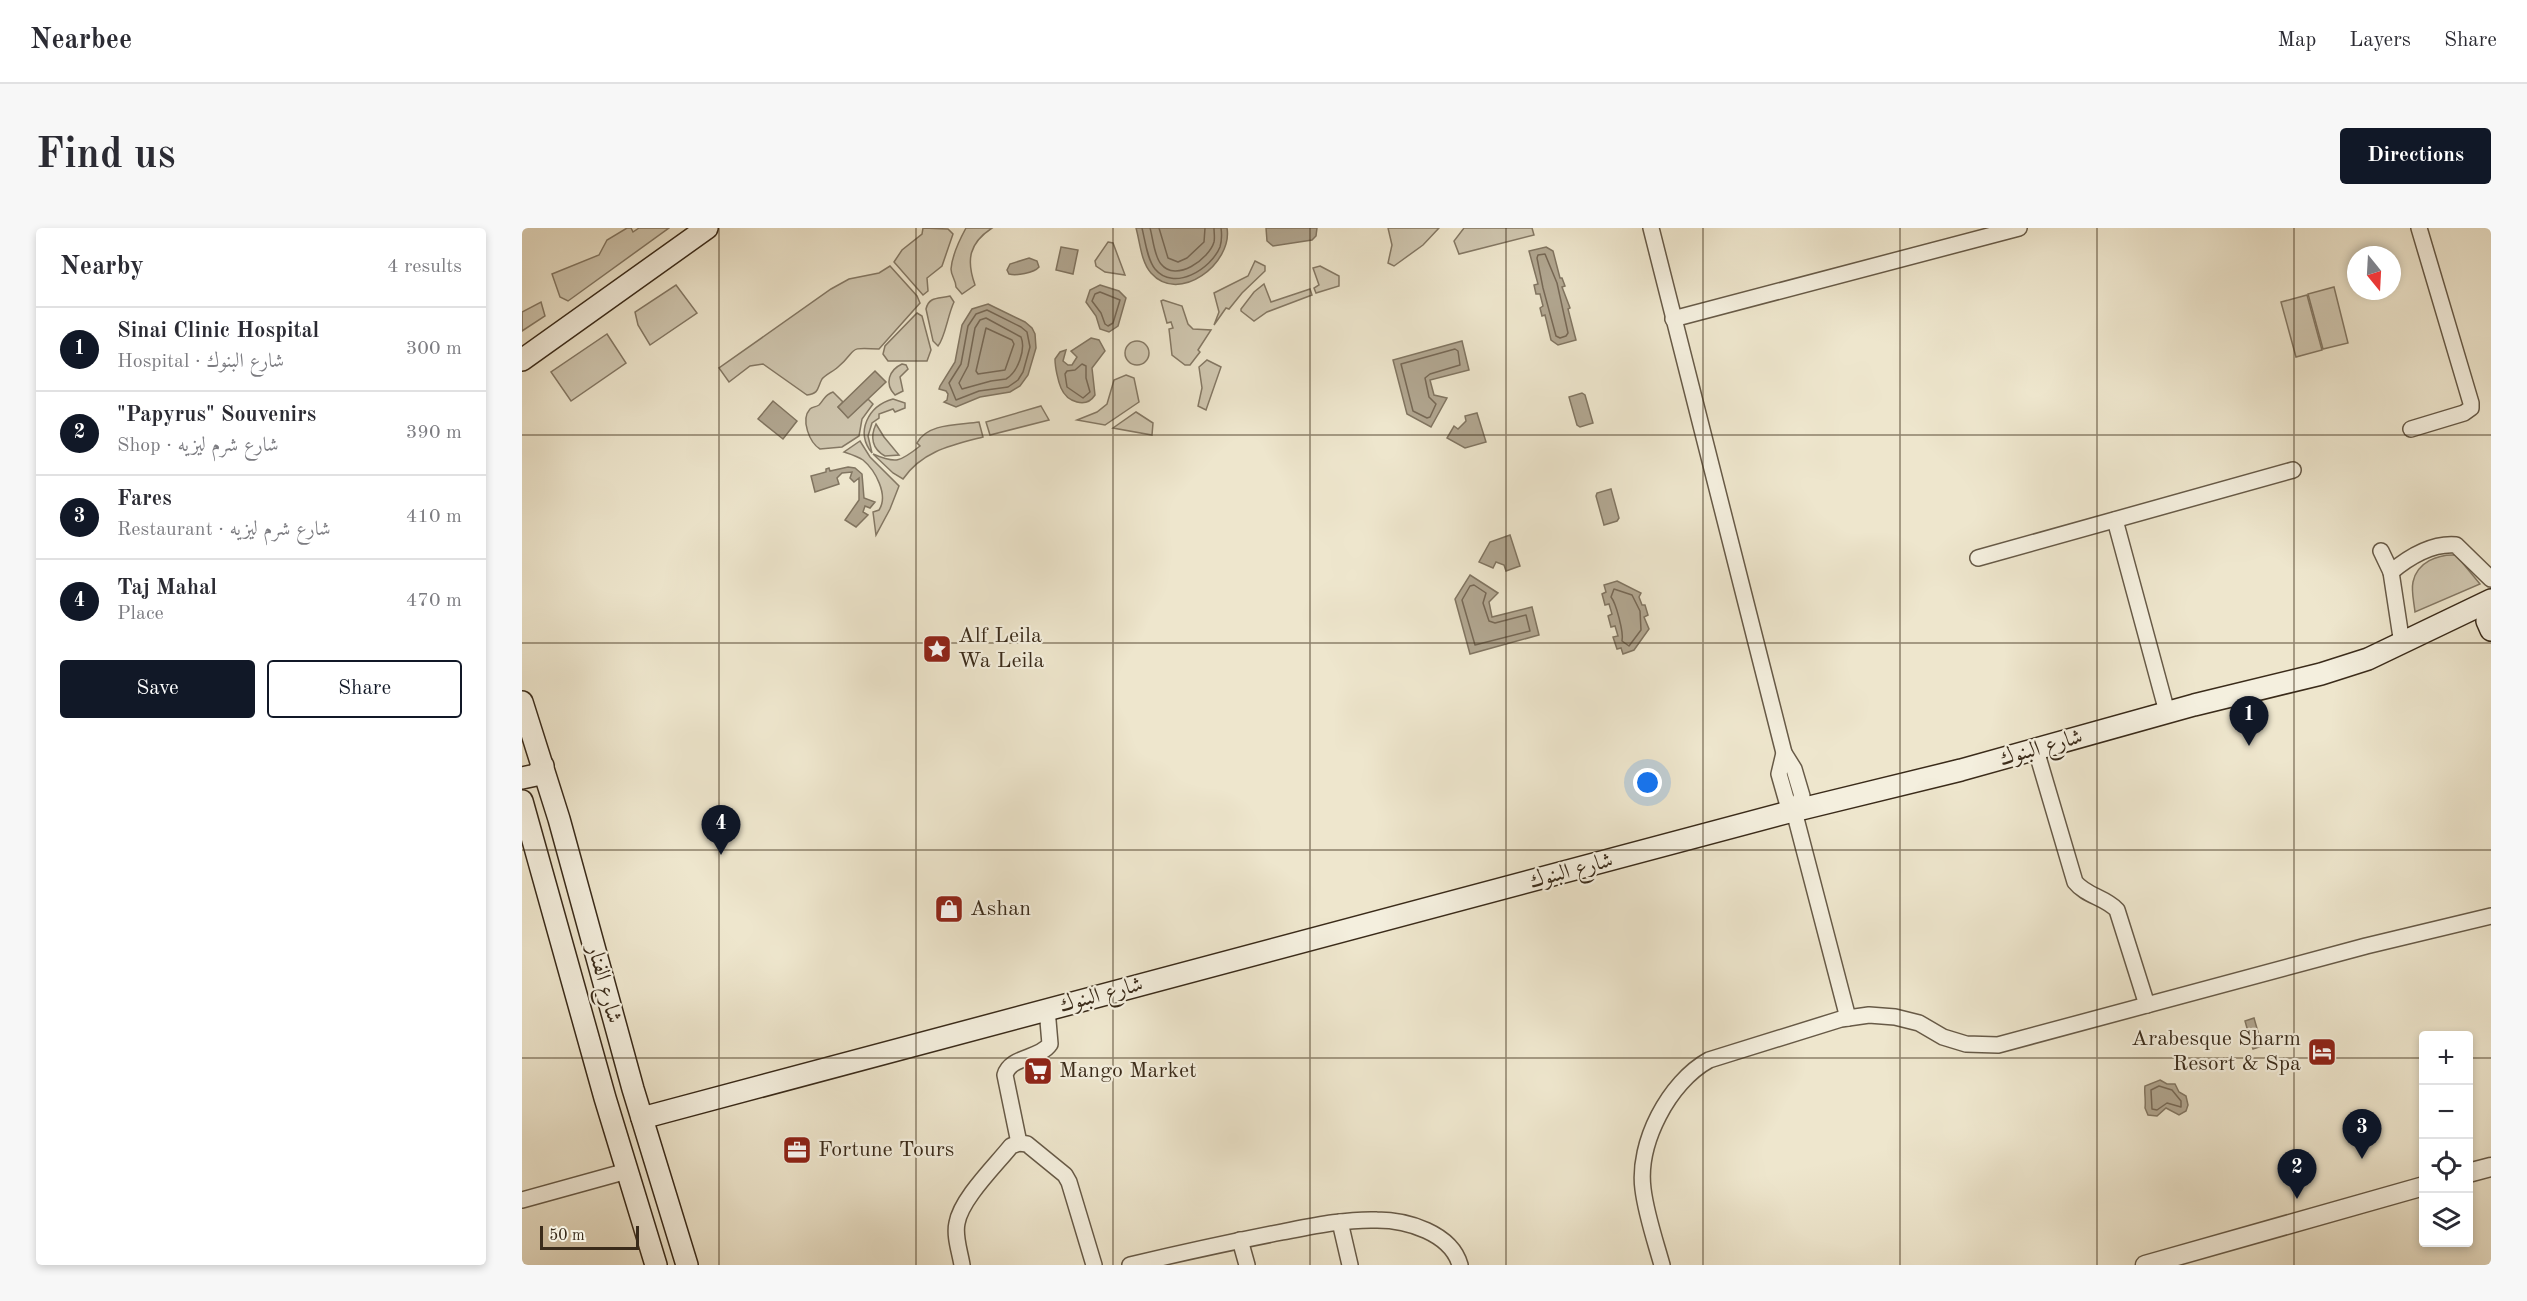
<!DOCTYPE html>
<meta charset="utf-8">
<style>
body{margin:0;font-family:"Old Standard TT",Amiri,serif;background:#f7f7f7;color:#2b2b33}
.controls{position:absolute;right:18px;bottom:18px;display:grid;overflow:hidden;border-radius:6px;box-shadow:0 3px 9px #0003}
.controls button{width:54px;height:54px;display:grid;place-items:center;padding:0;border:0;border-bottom:2px solid #e1e1e2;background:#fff;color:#2b2b33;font:30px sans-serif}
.compass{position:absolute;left:1825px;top:18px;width:54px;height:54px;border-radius:50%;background:#fff;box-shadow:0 3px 9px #0003;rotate:162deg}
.scale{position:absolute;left:18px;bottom:15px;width:99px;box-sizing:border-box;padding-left:6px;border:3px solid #3a2b1a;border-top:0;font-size:16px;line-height:21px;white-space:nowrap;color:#3a2b1a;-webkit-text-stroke:4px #f4efde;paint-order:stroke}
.you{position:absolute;left:1126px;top:555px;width:21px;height:21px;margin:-15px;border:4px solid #fff;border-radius:50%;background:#1a73e8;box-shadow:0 0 0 9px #1a73e833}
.badge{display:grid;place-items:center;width:39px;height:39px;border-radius:50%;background:#111827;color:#fff;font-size:20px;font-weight:700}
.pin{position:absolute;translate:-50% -50px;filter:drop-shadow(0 2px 3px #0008)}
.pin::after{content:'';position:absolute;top:32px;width:21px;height:18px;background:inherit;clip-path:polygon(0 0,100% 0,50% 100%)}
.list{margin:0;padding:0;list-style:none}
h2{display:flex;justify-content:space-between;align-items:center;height:78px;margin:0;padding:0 24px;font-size:26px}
h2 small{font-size:20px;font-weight:400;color:#7c7c81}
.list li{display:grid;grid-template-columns:39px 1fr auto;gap:18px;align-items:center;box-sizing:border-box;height:84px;padding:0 24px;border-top:2px solid #e1e1e2}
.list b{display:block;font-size:22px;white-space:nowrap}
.list p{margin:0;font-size:20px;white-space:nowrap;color:#7c7c81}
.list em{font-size:20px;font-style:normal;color:#7c7c81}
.actions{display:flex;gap:12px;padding:18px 24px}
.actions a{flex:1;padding:14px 0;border:2px solid #111827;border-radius:6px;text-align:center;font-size:21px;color:#111827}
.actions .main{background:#111827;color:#fff}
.icon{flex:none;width:33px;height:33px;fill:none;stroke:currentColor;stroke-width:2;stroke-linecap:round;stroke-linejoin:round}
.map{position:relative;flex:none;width:1969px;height:1037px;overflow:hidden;border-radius:6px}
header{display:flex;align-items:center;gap:36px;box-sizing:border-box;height:84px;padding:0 30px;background:#fff;border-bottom:2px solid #e1e1e2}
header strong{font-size:28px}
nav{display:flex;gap:33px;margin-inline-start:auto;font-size:21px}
.intro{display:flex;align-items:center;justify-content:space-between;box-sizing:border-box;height:144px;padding:0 36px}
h1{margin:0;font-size:42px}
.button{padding:15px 27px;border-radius:6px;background:#111827;color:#fff;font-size:21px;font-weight:700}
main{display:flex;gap:36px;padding:0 36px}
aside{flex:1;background:#fff;border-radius:6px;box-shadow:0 3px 9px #0003}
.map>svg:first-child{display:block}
</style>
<header>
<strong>Nearbee</strong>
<nav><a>Map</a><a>Layers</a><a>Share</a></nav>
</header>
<div class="intro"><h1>Find us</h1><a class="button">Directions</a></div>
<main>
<aside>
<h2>Nearby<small>4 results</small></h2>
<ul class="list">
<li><span class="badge">1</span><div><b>Sinai Clinic Hospital</b><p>Hospital · شارع البنوك</p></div><em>300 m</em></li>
<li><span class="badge">2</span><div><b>&quot;Papyrus&quot; Souvenirs</b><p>Shop · شارع شرم ليزيه</p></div><em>390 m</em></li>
<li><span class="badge">3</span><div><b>Fares</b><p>Restaurant · شارع شرم ليزيه</p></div><em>410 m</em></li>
<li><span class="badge">4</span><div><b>Taj Mahal</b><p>Place</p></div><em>470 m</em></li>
</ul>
<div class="actions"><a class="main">Save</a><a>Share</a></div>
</aside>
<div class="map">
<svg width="1969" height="1037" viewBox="0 0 1969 1037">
<rect width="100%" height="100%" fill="#eee6cd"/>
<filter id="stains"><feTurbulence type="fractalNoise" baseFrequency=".00333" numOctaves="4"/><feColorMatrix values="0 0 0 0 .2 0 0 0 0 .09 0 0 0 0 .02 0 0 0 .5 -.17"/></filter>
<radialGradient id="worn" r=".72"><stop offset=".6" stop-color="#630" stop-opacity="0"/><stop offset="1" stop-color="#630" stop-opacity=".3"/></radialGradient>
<!-- green -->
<g fill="#cfc6af" stroke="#847864" stroke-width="1.5">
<polygon points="105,0 109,0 111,4 117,0 147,0 46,73 38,69 30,46 77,27 85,12"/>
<polygon points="401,0 426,1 431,6 420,38 405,50 406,63 401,67 372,34 380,22 400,6"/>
<path d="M 444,0 L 470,0 C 447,15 444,32 453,57 L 440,66 L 434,59 C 434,52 429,48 429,41 C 430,28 438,11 444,0 Z"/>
<polygon points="866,0 917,0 901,17 872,38 866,35 870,17"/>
<polygon points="942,0 1010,0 1012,7 937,26 932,13"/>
<polygon points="586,14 591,15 603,47 583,44 574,38 573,33"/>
<polygon points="733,33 743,38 743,43 720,65 707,81 704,80 692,97 697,84 692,65 726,48"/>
<path d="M 368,38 L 395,68 L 398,75 L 357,121 C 323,119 337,121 316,139 C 312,143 303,147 300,151 C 295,160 298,165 285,167 L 241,136 L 228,138 L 207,154 L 197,140 L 309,61 L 327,51 L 357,45 Z"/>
<polygon points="798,38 817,48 817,58 794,65 792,60 797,57 791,40"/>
<polygon points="742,56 749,74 788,61 790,67 745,84 732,93 719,83 719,81 732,64"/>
<polygon points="154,57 175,85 128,117 116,97 113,84"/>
<polygon points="1812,59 1826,115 1801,121 1786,66"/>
<polygon points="1785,67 1800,122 1774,129 1759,74"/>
<path d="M 428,68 L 432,74 C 426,86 423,110 416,118 L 411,113 L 404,81 C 407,68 417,71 428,68 Z"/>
<polygon points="641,72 660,78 666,96 671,101 689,102 676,122 678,124 668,137 663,137 650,127 647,101 651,100 649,94 645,95 639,73"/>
<polygon points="19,74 23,88 0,103 0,84"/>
<polygon points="395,85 400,88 409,122 405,133 366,133 361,126 363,118"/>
<polygon points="85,106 104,135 49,173 29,144"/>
<circle cx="615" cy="125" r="12"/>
<polygon points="685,132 699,139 684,182 676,178 680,160 677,139"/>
<path d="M 380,136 L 384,137 L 386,141 L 378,149 L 381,163 L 373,167 C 362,156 367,142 380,136 Z"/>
<polygon points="604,147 612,150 617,174 583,197 555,192 575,184 585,176 592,152"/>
<path d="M 311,164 L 321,174 L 316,179 L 326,189 L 346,171 L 351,176 L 340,191 L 337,208 L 320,219 L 298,221 C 288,215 278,192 288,181 C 290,179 294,179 297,177 C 303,171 302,167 311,164 Z"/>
<path d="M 371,171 L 383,175 L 383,180 L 373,184 L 371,181 L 357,186 L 357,190 L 350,195 L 346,208 L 350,225 C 333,204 346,178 371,171 Z"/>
<polygon points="519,178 527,192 468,207 464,194"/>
<polygon points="614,184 631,195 630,207 591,200"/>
<path d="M 457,194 L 461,209 C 430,217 400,223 381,251 L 371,245 L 351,226 C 374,236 378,234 398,218 L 395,215 C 405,195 437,197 457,194 Z"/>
<path d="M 354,196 L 362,209 L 377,227 L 363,228 C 350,221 348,209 354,196 Z"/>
<path d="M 338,213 L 348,229 L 377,258 L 368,281 L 354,307 L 351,284 L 357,282 C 367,267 353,242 341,232 C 335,228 328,226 322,224 Z"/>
<path d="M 1934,327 L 1958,356 L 1893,384 C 1892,374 1889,363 1891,354 C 1895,334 1916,326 1934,327 Z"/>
</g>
<!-- water -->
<g fill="#b1a690" stroke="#817561" stroke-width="1.5">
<path d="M 614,0 L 705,0 C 711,35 657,77 629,45 C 619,34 618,14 614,0 Z"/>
<polygon points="744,0 795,0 794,8 790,12 751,18 745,13"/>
<polygon points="539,19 556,22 551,46 534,42"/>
<polygon points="1024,19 1031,23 1038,50 1040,50 1043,58 1040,59 1048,80 1046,81 1054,112 1036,117 1029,112 1023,87 1020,88 1018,80 1021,78 1018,66 1014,66 1012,57 1016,56 1007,23"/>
<path d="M 507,30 L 515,33 L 517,39 C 512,45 494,48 487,46 L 485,42 L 488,36 Z"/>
<polygon points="578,57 597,63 604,70 596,98 587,104 578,101 574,88 564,74 568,62"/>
<polygon points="466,76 503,94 510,100 513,106 514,120 506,147 498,158 488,164 458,169 434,179 422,174 425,172 426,166 424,163 417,161 418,158 433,134 440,97 450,81"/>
<path d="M 569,110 L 577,112 L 583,123 L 570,140 L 573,167 C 564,181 545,174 539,160 C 536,153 533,139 533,131 L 538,124 L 544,122 L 541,133 L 546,137 L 550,137 L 555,129 L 549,123 Z"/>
<polygon points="940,113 947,142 908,152 912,167 925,170 909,199 885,186 871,132"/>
<polygon points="353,143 364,154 326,190 316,179"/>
<polygon points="1060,165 1063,167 1071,195 1058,199 1055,197 1047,169"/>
<polygon points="251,173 275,193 261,211 236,191"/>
<polygon points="955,185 964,214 943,220 925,210 932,198 936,201 944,193 943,188"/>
<polygon points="326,239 333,240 340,246 342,270 353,274 348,280 343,278 341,284 346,287 334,299 323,292 337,272 337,250 332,254 328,250 330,244 320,245 315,250 317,256 293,264 289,248 304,244 304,241 307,240 308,243"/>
<polygon points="1089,261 1097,290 1095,293 1082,297 1074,268 1075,265"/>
<polygon points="988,307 998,338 984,343 982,337 974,334 971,340 957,334 968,314"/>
<polygon points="948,347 976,365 967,374 970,389 1010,379 1017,407 948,426 933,371"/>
<polygon points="1095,353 1119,365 1117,369 1120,377 1123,377 1126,387 1122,389 1127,401 1112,422 1101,426 1099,420 1095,421 1091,409 1096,408 1093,398 1089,399 1086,388 1090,386 1087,376 1083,377 1080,366 1084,364 1082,357"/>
<polygon points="1732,790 1740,818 1731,821 1723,793"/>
<path d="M 1638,852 L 1645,856 L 1653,856 L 1657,864 L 1664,868 L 1666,877 L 1664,883 L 1657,887 L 1644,880 L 1635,888 L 1626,887 L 1623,880 C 1624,872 1622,863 1623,858 Z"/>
</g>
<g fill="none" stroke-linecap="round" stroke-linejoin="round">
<!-- shore -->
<g stroke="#766855" stroke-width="1.5">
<path d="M 620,0 C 623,12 625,31 633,41 C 652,64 689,41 698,19 C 700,12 700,7 699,0"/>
<path d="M 628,0 C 631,10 632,28 639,36 C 654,55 687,31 692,14 C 693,10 692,5 692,0"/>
<polyline points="637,0 646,30 656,34 665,30 682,14 683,0"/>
<polygon points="1023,26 1035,55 1046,105 1044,108 1038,110 1034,108 1021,60 1015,30 1016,27"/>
<polygon points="578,64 598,72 591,95 586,98 583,96 579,85 570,73 573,66"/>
<polygon points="465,82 499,99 505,104 508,119 501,144 496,152 486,159 457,163 434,172 427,155 439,136 446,98 454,86"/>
<path d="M 464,90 L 499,109 C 504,121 496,144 484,151 L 469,153 L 440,161 L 437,155 L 446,138 L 453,100 L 458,92 Z"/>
<polygon points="464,100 490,112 492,116 483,142 456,146 454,143"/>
<polygon points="933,121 936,123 938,137 908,146 903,150 907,169 914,176 908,189 905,190 891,183 879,136"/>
<polygon points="560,136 564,138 564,150 568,164 561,170 545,159 543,146 545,143 553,142"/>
<polygon points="952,357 964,365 961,375 967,393 973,395 1004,387 1008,403 953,417 940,372 948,358"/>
<path d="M 1092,361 L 1110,367 L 1118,383 L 1119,402 L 1107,418 L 1100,413 C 1102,405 1094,375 1089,369 Z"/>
<polygon points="1637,858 1650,862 1659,873 1659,879 1645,875 1635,882 1630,881 1629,862"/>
</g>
<!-- minor casing -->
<g stroke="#675a47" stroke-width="18">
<g id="minor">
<polyline points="1129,0 1262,525 1272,541 1280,568 1272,583"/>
<polyline points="1151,91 1497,0"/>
<polyline points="1889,201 1942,185 1949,180 1949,175 1897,0"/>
<polyline points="1593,292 1645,484"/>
<path d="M 1859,323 L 1869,344 C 1887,329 1911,315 1934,317 L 1969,351"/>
<polyline points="1456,330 1771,242"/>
<polyline points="1869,344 1880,416"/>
<path d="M 1514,522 L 1553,654 C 1564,668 1583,669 1595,682 L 1625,777"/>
<polyline points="1262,525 1257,546 1265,574 1272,583 1326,790"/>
<path d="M 497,915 L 483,847 C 488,828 518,831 528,816 L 525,781"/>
<polyline points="0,972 105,943"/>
<polyline points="818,994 828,1037"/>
<polyline points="718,1012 725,1037"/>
<path d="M 440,1037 C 438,1024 432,1008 435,995 C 439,971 473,938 489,918 L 497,915 L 505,916 L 543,947 L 547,954 L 572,1037"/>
<path d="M 608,1037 C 659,1025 709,1014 760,1004 C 791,998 823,991 855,992 C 885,992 929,1005 938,1037"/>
<path d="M 1140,1037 C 1133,1012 1124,986 1121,961 C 1115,915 1147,854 1187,832 L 1319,791 L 1347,787 L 1373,789 L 1397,795 L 1421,809 L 1444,816 L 1476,817 L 1844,718 L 1969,688"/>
</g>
</g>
<!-- tertiary casing -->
<g stroke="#675a47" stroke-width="21">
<g id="tertiary">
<polyline points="1946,945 1969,939"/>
<polyline points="1623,1037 1902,958"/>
</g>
</g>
<!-- secondary casing -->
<g stroke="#3a2b1a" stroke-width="24">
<g id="secondary">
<polyline points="0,132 185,0"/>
<polyline points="1969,376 1965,393 1969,402"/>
<polyline points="0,474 37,591 111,861 165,1037"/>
<polyline points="0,550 14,547 21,538"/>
<polyline points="0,573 83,870 134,1037"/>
<polyline points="120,890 1263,585 1439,542 1672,477 1799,446 1846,431 1969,372"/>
</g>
</g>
<!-- minor -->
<use href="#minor" stroke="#f4efde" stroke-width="15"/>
<!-- tertiary -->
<use href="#tertiary" stroke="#f4efde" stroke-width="18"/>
<!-- secondary -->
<use href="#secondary" stroke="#f4efde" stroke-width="21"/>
</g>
<!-- grid -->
<path fill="none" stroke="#3a2b1a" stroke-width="1.5" stroke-opacity="0.55" d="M 197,0 L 197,1037M 394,0 L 394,1037M 591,0 L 591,1037M 788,0 L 788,1037M 984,0 L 984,1037M 1181,0 L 1181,1037M 1378,0 L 1378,1037M 1575,0 L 1575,1037M 1772,0 L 1772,1037M 0,207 L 1969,207M 0,415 L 1969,415M 0,622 L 1969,622M 0,830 L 1902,830M 1946,830 L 1969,830"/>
<!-- icons -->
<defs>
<g id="sight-square" transform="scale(1.5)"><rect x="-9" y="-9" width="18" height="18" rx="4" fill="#8f2418" stroke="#f4efde"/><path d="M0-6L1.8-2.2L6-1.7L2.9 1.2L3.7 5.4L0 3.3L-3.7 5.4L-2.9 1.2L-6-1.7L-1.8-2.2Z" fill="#fff"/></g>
<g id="shop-square" transform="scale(1.5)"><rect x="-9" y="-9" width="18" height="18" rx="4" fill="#8f2418" stroke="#f4efde"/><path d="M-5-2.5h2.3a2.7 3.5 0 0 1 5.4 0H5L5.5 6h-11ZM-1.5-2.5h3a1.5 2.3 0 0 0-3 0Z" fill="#fff"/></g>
<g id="hotel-square" transform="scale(1.5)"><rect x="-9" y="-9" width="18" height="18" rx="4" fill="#8f2418" stroke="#f4efde"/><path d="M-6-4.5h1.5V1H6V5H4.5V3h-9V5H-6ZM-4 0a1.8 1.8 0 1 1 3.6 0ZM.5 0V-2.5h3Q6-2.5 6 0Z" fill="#fff"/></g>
<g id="supermarket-square" transform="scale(1.5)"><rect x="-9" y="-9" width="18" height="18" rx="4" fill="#8f2418" stroke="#f4efde"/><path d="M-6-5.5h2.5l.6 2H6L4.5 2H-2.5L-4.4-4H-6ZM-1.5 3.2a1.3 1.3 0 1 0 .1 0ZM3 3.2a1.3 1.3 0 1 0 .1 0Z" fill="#fff"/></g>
<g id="office-square" transform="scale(1.5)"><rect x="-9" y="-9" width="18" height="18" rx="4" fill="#8f2418" stroke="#f4efde"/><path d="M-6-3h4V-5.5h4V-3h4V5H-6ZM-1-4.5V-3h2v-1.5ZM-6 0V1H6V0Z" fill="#fff"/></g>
</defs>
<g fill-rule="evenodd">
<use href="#sight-square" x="415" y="421"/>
<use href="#shop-square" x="427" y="681"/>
<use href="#hotel-square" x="1800" y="824"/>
<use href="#supermarket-square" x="516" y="843"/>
<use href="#office-square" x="275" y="922"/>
</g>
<g text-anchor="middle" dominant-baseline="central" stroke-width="4.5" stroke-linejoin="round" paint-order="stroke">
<!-- poi labels -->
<g font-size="22" fill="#3a2b1a" stroke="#f4efde" text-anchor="start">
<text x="436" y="408">Alf Leila<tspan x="436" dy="25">Wa Leila</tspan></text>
<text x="448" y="681">Ashan</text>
<text x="1779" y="811" text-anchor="end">Arabesque Sharm<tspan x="1779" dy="25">Resort &amp; Spa</tspan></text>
<text x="537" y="843">Mango Market</text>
<text x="296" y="922">Fortune Tours</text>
</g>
<!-- street labels -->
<g font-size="22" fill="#3a2b1a" stroke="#f4efde">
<text transform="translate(1519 520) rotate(-16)">شارع البنوك</text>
<text transform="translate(1049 643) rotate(-15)">شارع البنوك</text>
<text transform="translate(82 756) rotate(75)">شارع الفنار</text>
<text transform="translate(579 767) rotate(-15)">شارع البنوك</text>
</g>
</g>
<rect width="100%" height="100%" filter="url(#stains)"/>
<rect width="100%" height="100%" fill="url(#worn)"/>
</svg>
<div class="controls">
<button>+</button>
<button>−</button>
<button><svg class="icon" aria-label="locate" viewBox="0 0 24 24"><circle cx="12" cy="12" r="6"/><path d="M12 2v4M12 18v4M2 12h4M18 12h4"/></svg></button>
<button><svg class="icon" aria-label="layers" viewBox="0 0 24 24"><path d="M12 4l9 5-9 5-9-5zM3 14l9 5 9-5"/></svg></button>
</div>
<svg class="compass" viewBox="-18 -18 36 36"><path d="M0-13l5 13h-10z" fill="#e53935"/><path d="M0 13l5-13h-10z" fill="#7c7c81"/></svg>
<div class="scale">50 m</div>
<div class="you"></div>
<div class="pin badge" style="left:1727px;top:518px">1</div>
<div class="pin badge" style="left:1775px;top:971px">2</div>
<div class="pin badge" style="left:1840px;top:931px">3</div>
<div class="pin badge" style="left:199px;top:627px">4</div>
</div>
</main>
